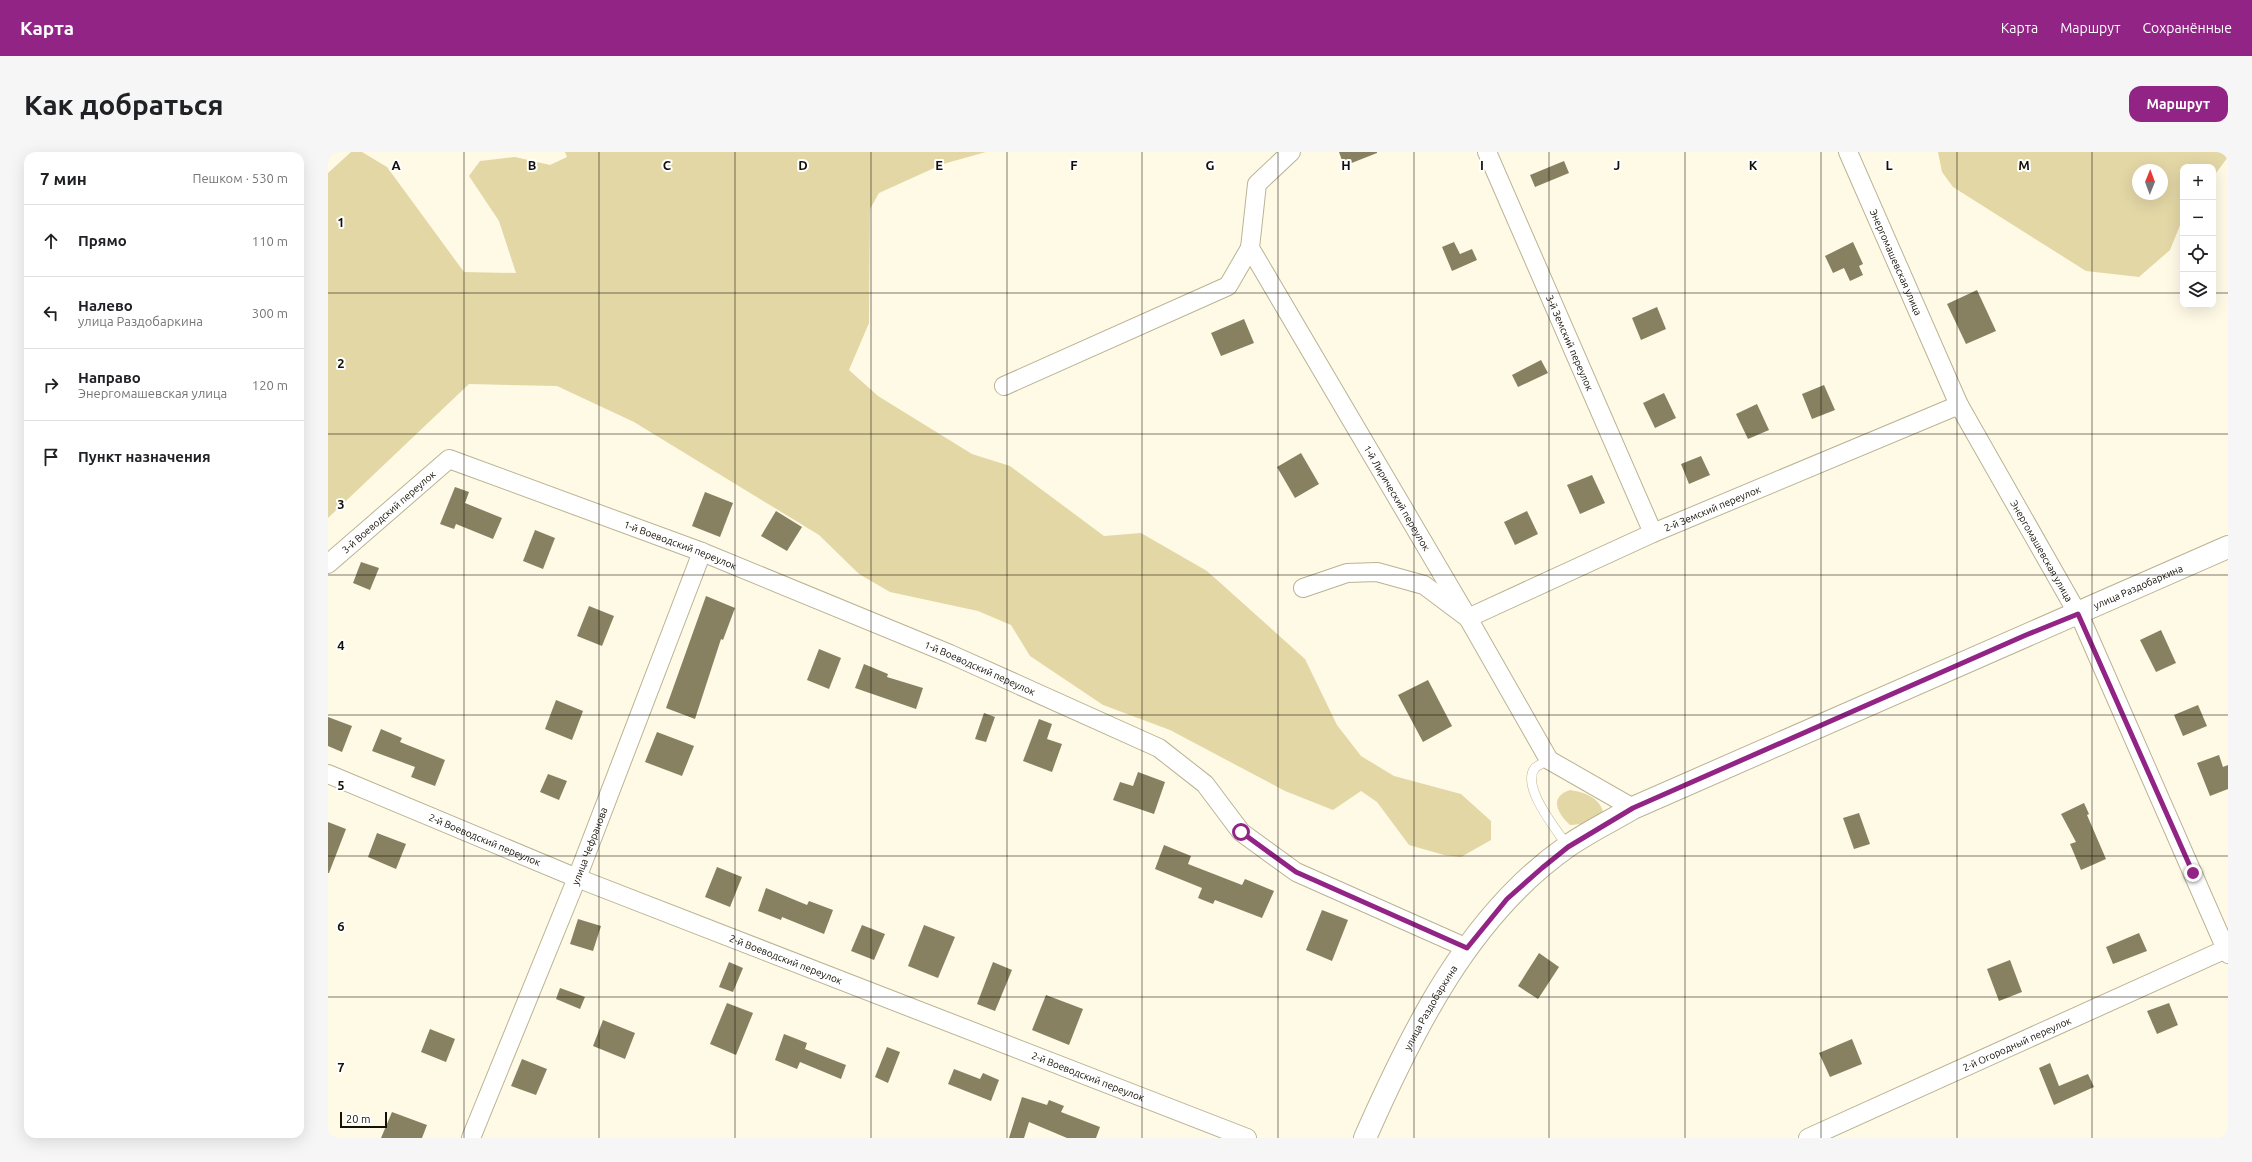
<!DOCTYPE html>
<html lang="ru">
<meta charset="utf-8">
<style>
body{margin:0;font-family:Ubuntu,sans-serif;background:#f6f6f6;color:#202124}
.controls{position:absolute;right:12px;top:12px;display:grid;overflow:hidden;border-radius:8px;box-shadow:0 4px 16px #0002}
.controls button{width:36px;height:36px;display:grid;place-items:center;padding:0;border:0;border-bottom:1px solid #e0e0e0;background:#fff;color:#202124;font:20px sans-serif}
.compass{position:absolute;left:1804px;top:12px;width:36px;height:36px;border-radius:50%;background:#fff;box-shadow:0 4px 16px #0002;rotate:1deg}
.scale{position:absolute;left:12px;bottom:10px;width:47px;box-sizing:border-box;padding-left:4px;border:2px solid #141106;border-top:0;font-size:11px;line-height:14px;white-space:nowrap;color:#141106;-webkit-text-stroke:3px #fff;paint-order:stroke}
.stop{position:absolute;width:12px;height:12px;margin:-9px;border:3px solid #922485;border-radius:50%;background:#fff}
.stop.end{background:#922485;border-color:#fff;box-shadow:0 1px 4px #0008}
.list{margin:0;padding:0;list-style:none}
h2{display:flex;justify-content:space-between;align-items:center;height:52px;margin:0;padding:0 16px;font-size:17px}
h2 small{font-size:13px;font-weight:400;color:#757577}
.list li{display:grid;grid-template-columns:26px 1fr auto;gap:12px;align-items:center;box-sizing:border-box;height:72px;padding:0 16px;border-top:1px solid #e0e0e0}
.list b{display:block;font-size:15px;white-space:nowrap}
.list p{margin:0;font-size:13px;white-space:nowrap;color:#757577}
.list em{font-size:13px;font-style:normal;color:#757577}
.icon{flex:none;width:22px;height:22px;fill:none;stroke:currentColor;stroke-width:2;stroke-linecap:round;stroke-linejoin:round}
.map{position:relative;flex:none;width:1900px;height:986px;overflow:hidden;border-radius:12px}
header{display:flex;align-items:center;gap:24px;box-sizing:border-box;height:56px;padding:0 20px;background:#922485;color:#fff}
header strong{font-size:19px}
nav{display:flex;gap:22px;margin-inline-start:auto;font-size:14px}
.intro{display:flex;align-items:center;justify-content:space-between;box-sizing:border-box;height:96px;padding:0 24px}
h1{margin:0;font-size:28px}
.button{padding:10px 18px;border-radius:12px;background:#922485;color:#fff;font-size:14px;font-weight:700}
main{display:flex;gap:24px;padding:0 24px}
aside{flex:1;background:#fff;border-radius:12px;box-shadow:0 4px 16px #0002}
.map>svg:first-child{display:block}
</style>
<header>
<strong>Карта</strong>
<nav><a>Карта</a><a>Маршрут</a><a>Сохранённые</a></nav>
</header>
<div class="intro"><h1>Как добраться</h1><a class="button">Маршрут</a></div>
<main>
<aside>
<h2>7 мин<small>Пешком · 530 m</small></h2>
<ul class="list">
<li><svg class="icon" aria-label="ahead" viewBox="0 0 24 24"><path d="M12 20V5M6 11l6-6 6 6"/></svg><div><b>Прямо</b></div><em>110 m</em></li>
<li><svg class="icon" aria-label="left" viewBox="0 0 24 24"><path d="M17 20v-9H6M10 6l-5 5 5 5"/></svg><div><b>Налево</b><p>улица Раздобаркина</p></div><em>300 m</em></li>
<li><svg class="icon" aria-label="right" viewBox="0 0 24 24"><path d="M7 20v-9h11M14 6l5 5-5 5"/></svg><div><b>Направо</b><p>Энергомашевская улица</p></div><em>120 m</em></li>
<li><svg class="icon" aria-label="arrive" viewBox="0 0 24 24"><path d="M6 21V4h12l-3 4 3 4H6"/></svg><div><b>Пункт назначения</b></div></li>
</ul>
</aside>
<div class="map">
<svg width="1900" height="986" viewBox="0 0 1900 986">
<rect width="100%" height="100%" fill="#fffae6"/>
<!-- green -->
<g fill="#e3d7a6" fill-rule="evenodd">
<polygon points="23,0 34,0 59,15 136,120 188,121 171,69 141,24 152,9 187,5 222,13 239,5 237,0 658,0 615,12 551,41 542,57 541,171 521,218 550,244 644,302 682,314 776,384 813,381 879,419 977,507 1009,573 1033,604 1066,624 1133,642 1163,669 1163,688 1133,705 1116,703 1081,693 1049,650 1033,639 1005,658 957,639 842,578 775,553 702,504 683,473 650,459 562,440 531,422 491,383 306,270 229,234 141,232 0,366 0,21"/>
<path d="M 1610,0 L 1900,0 L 1900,5 L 1885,25 L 1885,15 L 1855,15 L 1855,66 L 1842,98 L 1811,125 L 1758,119 L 1625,35 L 1614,20 ZM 1810,18 L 1834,18 L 1834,42 L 1810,42 Z"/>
<path d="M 1242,638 C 1256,640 1271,645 1275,660 L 1255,672 L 1242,673 C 1230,662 1220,645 1242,638 Z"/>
</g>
<!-- building -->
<g fill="#878061">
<polygon points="1011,0 1049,0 1049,1 1016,14"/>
<polygon points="1236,9 1241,21 1207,35 1202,23"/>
<polygon points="1126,90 1132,102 1144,97 1149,108 1124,119 1114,95"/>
<polygon points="1525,90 1535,112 1531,114 1535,123 1522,129 1516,116 1505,121 1497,104"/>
<polygon points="1649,138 1668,179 1638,192 1619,152"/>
<polygon points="1329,155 1338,177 1313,188 1304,166"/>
<polygon points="916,167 926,191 893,204 883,181"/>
<polygon points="1213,208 1220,221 1190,235 1184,223"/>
<polygon points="1496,233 1507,258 1484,267 1474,242"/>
<polygon points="1336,241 1348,266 1327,276 1315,251"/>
<polygon points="1429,252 1441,278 1420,287 1408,262"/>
<polygon points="973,301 991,332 967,346 949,315"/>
<polygon points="1373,304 1382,323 1361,332 1353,312"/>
<polygon points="1264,323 1277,351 1252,362 1239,333"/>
<polygon points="127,335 141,340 137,351 174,366 165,387 128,372 126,377 112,372"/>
<polygon points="377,340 405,351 392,385 364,374"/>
<polygon points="448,359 474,375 459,399 433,384"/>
<polygon points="1199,359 1210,382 1187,393 1176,370"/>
<polygon points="207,378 227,386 215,417 195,409"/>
<polygon points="33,410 51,416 42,438 25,431"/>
<polygon points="378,444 407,456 395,488 393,487 367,567 338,556"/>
<polygon points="261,454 286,464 274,494 249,484"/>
<polygon points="1833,478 1848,511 1828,520 1812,488"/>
<polygon points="491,497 513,506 501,537 479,528"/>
<polygon points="536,512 560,522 559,525 595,536 588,557 527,536"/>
<polygon points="1100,528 1124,574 1095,590 1070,543"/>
<polygon points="228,548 255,559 244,588 217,577"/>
<polygon points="1870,553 1879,574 1855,584 1846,563"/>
<polygon points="656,561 667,565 658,590 647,587"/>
<polygon points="0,565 24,574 14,600 0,594"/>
<polygon points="711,567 724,572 719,587 734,592 724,620 695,609"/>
<polygon points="53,577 74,586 72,590 117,608 107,634 83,625 87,615 44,599"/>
<polygon points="329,580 366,594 354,624 317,610"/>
<polygon points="1891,603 1895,615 1900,613 1900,637 1882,644 1869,611"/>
<polygon points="810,620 837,630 826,662 785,648 792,630 805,634"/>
<polygon points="220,622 239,629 231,648 212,640"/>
<polygon points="1756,651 1761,662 1759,663 1778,707 1753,718 1742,692 1748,690 1733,662"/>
<polygon points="1531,661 1542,692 1526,697 1515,666"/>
<polygon points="0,670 18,677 1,721 0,721"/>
<polygon points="49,681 78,692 68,717 40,705"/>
<polygon points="836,693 863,704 860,712 914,733 917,727 946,739 934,766 887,748 885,752 870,746 874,736 827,717"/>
<polygon points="389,715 414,725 402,755 377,745"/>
<polygon points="438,736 479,753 481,749 505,758 496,782 454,765 453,768 430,759"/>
<polygon points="994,758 1020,768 1004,809 978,798"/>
<polygon points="250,767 273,774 265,799 242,792"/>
<polygon points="534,773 557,782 546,808 523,799"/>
<polygon points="596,773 627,785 610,826 580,814"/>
<polygon points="1811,781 1819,799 1785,812 1778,795"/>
<polygon points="1211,801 1231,815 1210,847 1190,834"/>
<polygon points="1682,808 1694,840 1671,849 1659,817"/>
<polygon points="401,810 415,816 405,840 391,835"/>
<polygon points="665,810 684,818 667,859 649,852"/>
<polygon points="232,836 257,845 252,857 228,847"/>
<polygon points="718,843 755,857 741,893 704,878"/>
<polygon points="399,851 425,861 408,903 382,892"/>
<polygon points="1841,851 1850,873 1829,882 1819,859"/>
<polygon points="275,868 307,881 297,907 265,894"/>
<polygon points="102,877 127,887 118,910 93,900"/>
<polygon points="456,882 479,891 477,897 518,913 513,927 472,910 469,917 447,908"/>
<polygon points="1524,887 1534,912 1502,925 1491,901"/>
<polygon points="559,895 572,900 560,931 547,925"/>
<polygon points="194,907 219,917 208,943 183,934"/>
<polygon points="1722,911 1731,934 1760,922 1766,935 1726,953 1711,916"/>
<polygon points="626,917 652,927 655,921 671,928 663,949 620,932"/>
<polygon points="694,945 719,953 721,948 736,954 733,960 772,975 768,986 739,986 701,970 696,986 681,986"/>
<polygon points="64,960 99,973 94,986 53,986"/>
</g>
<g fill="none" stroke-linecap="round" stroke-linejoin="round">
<!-- service casing -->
<g stroke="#bab393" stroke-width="10">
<path id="service" d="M 1221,608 C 1217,610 1210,613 1207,616 C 1192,634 1229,678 1240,695"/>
</g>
<!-- minor casing -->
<g stroke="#bab393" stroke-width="20">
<g id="minor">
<path id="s1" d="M 963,0 L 929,32 L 922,96 L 1140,466 L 1221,608 L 1305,656"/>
<path id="s2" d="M 1159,0 L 1325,381"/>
<path id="s3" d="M 1520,0 L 1631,253 L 1755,471 L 1900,802"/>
<polyline points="676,234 900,134 922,96"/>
<path id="s4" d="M 0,412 L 121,307 L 374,400 L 622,502 L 831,596 L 877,632 L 913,680 L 968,720 L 1139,796"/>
<path id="s5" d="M 975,436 L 1019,421 L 1049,420 L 1096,433 L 1140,466 L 1325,381 L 1631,253"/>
<path id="s6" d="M 0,622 L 249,726 L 919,986"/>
<path id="s7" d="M 143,986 L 249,726 L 374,400"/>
<path id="s8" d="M 1480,986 L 1898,797"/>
</g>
</g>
<!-- tertiary casing -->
<g stroke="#bab393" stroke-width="24">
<g id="tertiary">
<path id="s9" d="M 1037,986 C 1084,879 1141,763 1240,694 C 1260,680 1283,669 1305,656 L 1900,395"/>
</g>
</g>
<!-- service -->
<use href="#service" stroke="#fff" stroke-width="9"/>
<!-- minor -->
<use href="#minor" stroke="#fff" stroke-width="18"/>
<!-- tertiary -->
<use href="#tertiary" stroke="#fff" stroke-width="22"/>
</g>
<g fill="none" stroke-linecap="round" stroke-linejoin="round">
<!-- route -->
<polyline stroke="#922485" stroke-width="5" points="913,680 968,720 1139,796 1179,747 1214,716 1240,695 1305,656 1698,483 1750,462 1865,721"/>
</g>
<!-- grid -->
<path fill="none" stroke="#141106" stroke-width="1" stroke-opacity="0.55" d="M 136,0 L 136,986M 271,0 L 271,986M 407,0 L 407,986M 543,0 L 543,986M 679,0 L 679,986M 814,0 L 814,986M 950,0 L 950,986M 1086,0 L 1086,986M 1221,0 L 1221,986M 1357,0 L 1357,986M 1493,0 L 1493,986M 1629,0 L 1629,986M 1764,0 L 1764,986M 0,141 L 1855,141M 1885,141 L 1900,141M 0,282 L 1900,282M 0,423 L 1900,423M 0,563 L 1900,563M 0,704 L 1900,704M 0,845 L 1900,845"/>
<g text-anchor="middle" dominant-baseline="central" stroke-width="4" stroke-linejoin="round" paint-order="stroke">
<!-- street labels -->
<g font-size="10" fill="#141106" stroke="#fff">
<text stroke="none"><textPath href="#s3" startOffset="120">Энергомашевская улица</textPath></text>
<text stroke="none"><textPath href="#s2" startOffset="208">3-й Земский переулок</textPath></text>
<text stroke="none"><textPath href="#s1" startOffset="401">1-й Лирический переулок</textPath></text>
<text stroke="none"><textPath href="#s5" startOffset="448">2-й Земский переулок</textPath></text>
<text stroke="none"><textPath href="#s4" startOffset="80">3-й Воеводский переулок</textPath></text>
<text stroke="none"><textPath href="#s4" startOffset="407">1-й Воеводский переулок</textPath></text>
<text stroke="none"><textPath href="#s3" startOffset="444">Энергомашевская улица</textPath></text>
<text stroke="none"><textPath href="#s9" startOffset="987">улица Раздобаркина</textPath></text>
<text stroke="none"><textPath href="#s4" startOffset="731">1-й Воеводский переулок</textPath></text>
<text stroke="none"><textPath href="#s6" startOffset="170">2-й Воеводский переулок</textPath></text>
<text stroke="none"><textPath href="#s7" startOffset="315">улица Чефранова</textPath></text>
<text stroke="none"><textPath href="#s6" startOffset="494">2-й Воеводский переулок</textPath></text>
<text stroke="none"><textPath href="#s9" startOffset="146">улица Раздобаркина</textPath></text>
<text stroke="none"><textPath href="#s8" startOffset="229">2-й Огородный переулок</textPath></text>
<text stroke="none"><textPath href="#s6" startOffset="818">2-й Воеводский переулок</textPath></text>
</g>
</g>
<g font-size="13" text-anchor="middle" font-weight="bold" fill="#141106" stroke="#fff" stroke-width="4" stroke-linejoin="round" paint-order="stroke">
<text x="68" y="18">A</text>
<text x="204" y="18">B</text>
<text x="339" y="18">C</text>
<text x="475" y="18">D</text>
<text x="611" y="18">E</text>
<text x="746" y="18">F</text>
<text x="882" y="18">G</text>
<text x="1018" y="18">H</text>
<text x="1154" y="18">I</text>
<text x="1289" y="18">J</text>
<text x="1425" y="18">K</text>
<text x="1561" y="18">L</text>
<text x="1696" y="18">M</text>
<text x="13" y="75">1</text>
<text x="13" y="216">2</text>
<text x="13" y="357">3</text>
<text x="13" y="498">4</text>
<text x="13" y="638">5</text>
<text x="13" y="779">6</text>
<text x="13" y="920">7</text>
</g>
</svg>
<div class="controls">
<button>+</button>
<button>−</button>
<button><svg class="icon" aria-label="locate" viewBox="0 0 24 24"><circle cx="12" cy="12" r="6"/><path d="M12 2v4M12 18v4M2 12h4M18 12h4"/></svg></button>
<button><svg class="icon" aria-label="layers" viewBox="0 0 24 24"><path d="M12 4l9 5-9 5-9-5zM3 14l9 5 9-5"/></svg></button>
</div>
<svg class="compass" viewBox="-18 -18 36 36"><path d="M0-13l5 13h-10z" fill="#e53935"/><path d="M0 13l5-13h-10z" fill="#757577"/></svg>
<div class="scale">20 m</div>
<div class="stop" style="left:913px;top:680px"></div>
<div class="stop end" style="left:1865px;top:721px"></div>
</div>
</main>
